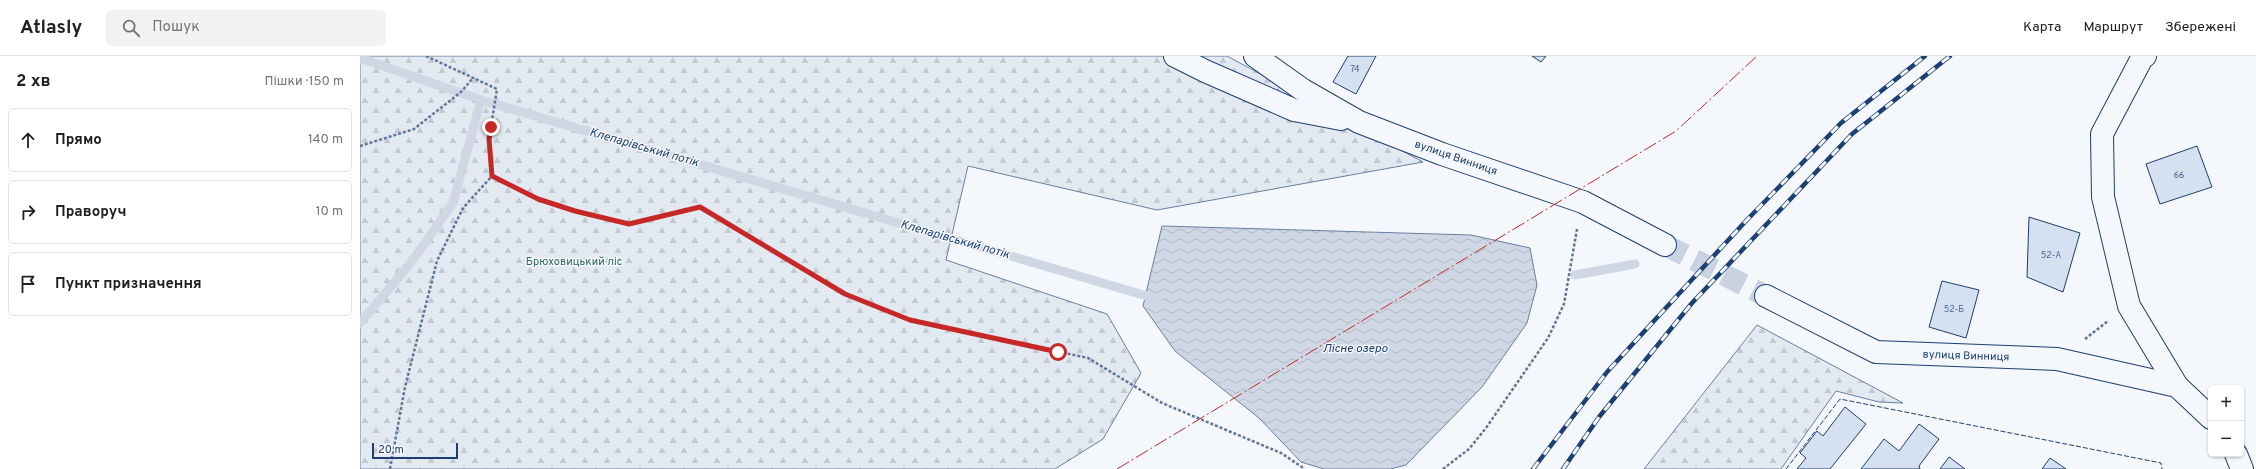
<!DOCTYPE html>
<html lang="uk">
<meta charset="utf-8">
<style>
body{margin:0;font-family:Overpass,sans-serif;background:#f2f2f2;color:#202124}
.controls{position:absolute;right:12px;bottom:12px;display:grid;overflow:hidden;border-radius:6px;box-shadow:0 1px 3px #0004}
.controls button{width:36px;height:36px;display:grid;place-items:center;padding:0;border:0;border-bottom:1px solid #e0e0e0;background:#fff;color:#202124;font:20px sans-serif}
.scale{position:absolute;left:12px;bottom:10px;width:86px;box-sizing:border-box;padding-left:4px;border:2px solid #1d3f73;border-top:0;font-size:11px;line-height:14px;white-space:nowrap;color:#1d3f73;-webkit-text-stroke:3px #f4f7fb;paint-order:stroke}
.stop{position:absolute;width:12px;height:12px;margin:-9px;border:3px solid #c62828;border-radius:50%;background:#fff}
.stop.end{background:#c62828;border-color:#fff;box-shadow:0 1px 4px #0008}
.list{margin:0;padding:0;list-style:none}
h2{display:flex;justify-content:space-between;align-items:center;height:52px;margin:0;padding:0 16px;font-size:17px}
h2 small{font-size:13px;font-weight:400;color:#757577}
.list li{display:grid;grid-template-columns:26px 1fr auto;gap:12px;align-items:center;box-sizing:border-box;height:64px;margin:0 8px 8px;padding:0 8px;border:1px solid #e0e0e0;border-radius:6px}
.list b{display:block;font-size:15px;white-space:nowrap}
.list em{font-size:13px;font-style:normal;color:#757577}
.icon{flex:none;width:22px;height:22px;fill:none;stroke:currentColor;stroke-width:2;stroke-linecap:round;stroke-linejoin:round}
.map{position:relative;flex:none;width:1896px;height:413px;overflow:hidden}
header{display:flex;align-items:center;gap:24px;box-sizing:border-box;height:56px;padding:0 20px;background:#fff;border-bottom:1px solid #e0e0e0}
header strong{font-size:19px}
nav{display:flex;gap:22px;margin-inline-start:auto;font-size:14px}
.search{width:280px;height:36px;background:#f2f2f2;display:flex;align-items:center;gap:10px;box-sizing:border-box;padding:0 14px;border-radius:6px;color:#757577;font-size:15px}
main{display:flex}
aside{flex:1;background:#fff}
.map>svg:first-child{display:block}
</style>
<header>
<strong>Atlasly</strong>
<div class="search"><svg class="icon" aria-label="search" viewBox="0 0 24 24"><circle cx="10" cy="10" r="6"/><path d="M15 15l6 6"/></svg>Пошук</div>
<nav><a>Карта</a><a>Маршрут</a><a>Збережені</a></nav>
</header>
<main>
<aside>
<h2>2 хв<small>Пішки · 150 m</small></h2>
<ul class="list">
<li><svg class="icon" aria-label="ahead" viewBox="0 0 24 24"><path d="M12 20V5M6 11l6-6 6 6"/></svg><div><b>Прямо</b></div><em>140 m</em></li>
<li><svg class="icon" aria-label="right" viewBox="0 0 24 24"><path d="M7 20v-9h11M14 6l5 5-5 5"/></svg><div><b>Праворуч</b></div><em>10 m</em></li>
<li><svg class="icon" aria-label="arrive" viewBox="0 0 24 24"><path d="M6 21V4h12l-3 4 3 4H6"/></svg><div><b>Пункт призначення</b></div></li>
</ul>
</aside>
<div class="map">
<svg width="1896" height="413" viewBox="0 0 1896 413">
<defs>
<pattern id="forest-firs" width="22" height="20" patternUnits="userSpaceOnUse"><rect width="22" height="20" fill="#e3e9f0"/><path d="M5 1l3.5 6h-7zM16 11l3.5 6h-7z" fill="#c2c9d1"/></pattern>
<pattern id="water-waves" width="16" height="10" patternUnits="userSpaceOnUse"><rect width="16" height="10" fill="#cfd7e4"/><path d="M0 5q4-4 8 0t8 0" fill="none" stroke="#b1bac7"/></pattern>
</defs>
<rect width="100%" height="100%" fill="#f4f7fb"/>
<!-- forest -->
<g fill="url(#forest-firs)" stroke="#687fa3">
<polygon points="0,0 867,0 1063,106 797,154 608,110 586,204 747,258 781,317 743,383 695,413 0,413"/>
<polygon points="1397,269 1543,347 1519,346 1476,335 1421,413 1284,413"/>
</g>
<!-- water -->
<polygon fill="url(#water-waves)" stroke="#687fa3" points="802,170 1111,179 1170,192 1177,229 1167,267 1122,331 1046,409 1030,413 964,413 941,406 899,362 815,295 783,250"/>
<g fill="none" stroke-linecap="round" stroke-linejoin="round">
<!-- stream -->
<g stroke="#cfd7e4" stroke-width="9">
<polyline points="0,2 121,44 797,243"/>
<polyline points="1215,219 1275,208"/>
<polyline points="0,267 50,208 93,147 121,44"/>
</g>
</g>
<!-- building -->
<g fill="#d5e0f0" stroke="#1d3f73">
<polygon points="988,0 1016,0 996,38 973,26"/>
<polygon points="1172,0 1186,0 1181,6"/>
<polygon points="1837,90 1852,131 1800,148 1786,108"/>
<polygon points="1669,161 1720,177 1703,236 1667,221"/>
<polygon points="1582,225 1619,234 1606,282 1569,271"/>
<polygon points="1485,351 1506,368 1470,413 1437,413 1446,402 1440,397 1457,375 1463,380"/>
<polygon points="1559,368 1579,383 1559,410 1560,413 1501,413 1524,383 1539,395"/>
<polygon points="1589,401 1605,413 1580,413"/>
<polygon points="1690,402 1706,413 1682,413"/>
</g>
<g fill="none" stroke-linecap="round" stroke-linejoin="round">
<!-- minor-tunnel -->
<polyline stroke="#c9d2e0" stroke-width="22" stroke-dasharray="22 11" stroke-linecap="butt" points="1305,189 1406,240"/>
<!-- minor casing -->
<g stroke="#1d3f73" stroke-width="24">
<g id="minor">
<polyline points="815,0 845,15 934,54 981,63"/>
<polyline points="895,0 943,34 999,66 1082,98 1223,146 1305,189"/>
<polyline points="1785,0 1782,2 1742,78 1743,141 1769,250 1817,330 1851,362"/>
<polyline points="1406,240 1516,296 1697,303 1817,330"/>
<polyline points="1876,398 1882,413"/>
</g>
</g>
<!-- path -->
<g stroke="#5e769c" stroke-width="2.5" stroke-dasharray="3 2" stroke-linecap="butt">
<polyline points="66,0 137,33 129,83 132,120 178,143 215,155 269,168 340,151 485,237 550,264 728,302 802,347 921,397 942,411 942,413"/>
<polyline points="0,90 54,73 101,36 113,22"/>
<polyline points="1725,283 1748,265"/>
<polyline points="30,413 45,331 77,205 103,152 132,120"/>
<polyline points="1083,413 1109,393 1126,372 1188,282 1204,248 1217,173"/>
</g>
<!-- minor -->
<use href="#minor" stroke="#f4f7fb" stroke-width="22"/>
<!-- rail casing -->
<g stroke="#1d3f73" stroke-width="4.5">
<g id="rail">
<polyline points="1173,413 1247,316 1384,167 1481,67 1565,0"/>
<polyline points="1203,413 1239,361 1332,247 1492,78 1590,0"/>
</g>
</g>
<!-- rail -->
<use href="#rail" stroke="#f4f7fb" stroke-width="3" stroke-dasharray="9" stroke-linecap="butt"/>
<!-- fence -->
<polyline stroke="#1d3f73" stroke-width="1" stroke-dasharray="5 2" stroke-linecap="butt" points="1426,413 1480,343 1801,407 1802,413"/>
<!-- power -->
<polyline stroke="#c62828" stroke-width="1" stroke-dasharray="14 3 2 3" stroke-linecap="butt" points="757,413 1316,75 1397,0"/>
</g>
<g fill="none" stroke-linecap="round" stroke-linejoin="round">
<!-- route -->
<polyline stroke="#c62828" stroke-width="5" points="131,71 129,83 132,120 178,143 215,155 269,168 340,151 485,238 550,264 698,296"/>
</g>
<g text-anchor="middle" dominant-baseline="central" stroke-width="3" stroke-linejoin="round" paint-order="stroke">
<!-- number labels -->
<g font-size="9" fill="#4b6792">
<text x="995" y="13">74</text>
<text x="1819" y="119">66</text>
<text x="1691" y="199">52-А</text>
<text x="1594" y="253">52-Б</text>
</g>
<!-- street labels -->
<g font-size="11" fill="#1d3f73" stroke="#f4f7fb">
<text transform="translate(1096 102) rotate(19)">вулиця Винниця</text>
<text transform="translate(1606 300) rotate(2)">вулиця Винниця</text>
</g>
<!-- park labels -->
<g font-size="11" fill="#2c6c60" stroke="#f4f7fb">
<text x="214" y="206">Брюховицький ліс</text>
</g>
<!-- water labels -->
<g font-size="12" font-style="italic" fill="#1d3f73" stroke="#f4f7fb">
<text transform="translate(284 92) rotate(16)">Клепарівський потік</text>
<text transform="translate(595 184) rotate(16)">Клепарівський потік</text>
<text x="995" y="293">Лісне озеро</text>
</g>
</g>
</svg>
<div class="controls">
<button>+</button>
<button>−</button>
</div>
<div class="scale">20 m</div>
<div class="stop" style="left:698px;top:296px"></div>
<div class="stop end" style="left:131px;top:71px"></div>
</div>
</main>
